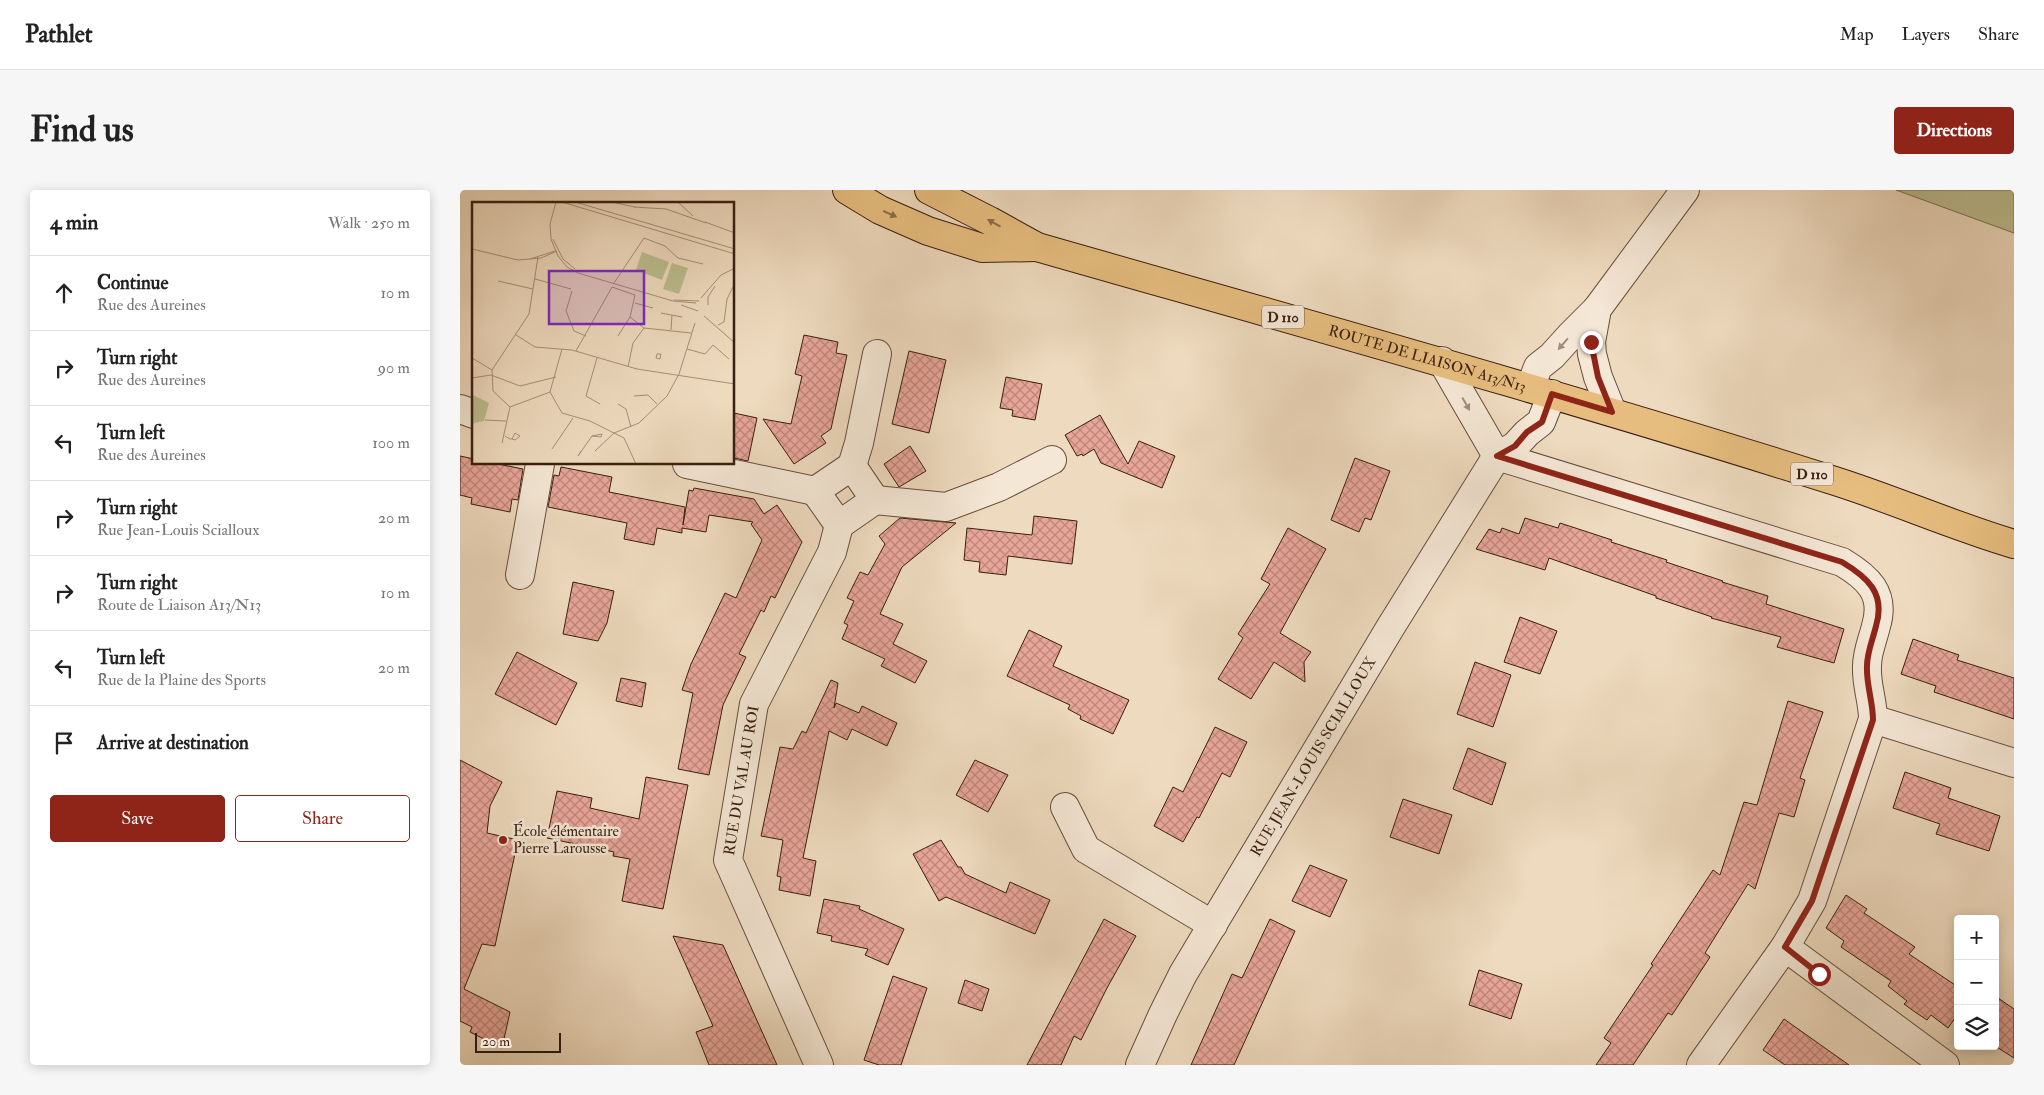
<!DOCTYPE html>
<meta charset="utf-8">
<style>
body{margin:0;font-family:"IM FELL Double Pica",serif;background:#f6f6f6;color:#222}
.controls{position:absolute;right:15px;bottom:15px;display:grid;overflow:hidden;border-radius:5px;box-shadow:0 2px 12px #0003}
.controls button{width:45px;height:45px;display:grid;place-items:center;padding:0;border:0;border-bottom:1px solid #e0e0e0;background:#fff;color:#222;font:25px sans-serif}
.scale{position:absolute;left:15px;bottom:12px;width:86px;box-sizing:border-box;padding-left:5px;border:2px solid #391f10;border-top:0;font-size:14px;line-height:18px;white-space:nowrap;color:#391f10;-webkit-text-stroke:4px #f4e7d5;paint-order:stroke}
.stop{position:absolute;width:15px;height:15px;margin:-11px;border:4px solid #8f2418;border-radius:50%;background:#fff}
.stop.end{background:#8f2418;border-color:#fff;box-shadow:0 1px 5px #0008}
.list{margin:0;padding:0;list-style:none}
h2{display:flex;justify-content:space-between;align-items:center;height:65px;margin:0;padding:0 20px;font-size:21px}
h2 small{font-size:16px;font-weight:400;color:#767676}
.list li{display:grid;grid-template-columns:32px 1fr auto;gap:15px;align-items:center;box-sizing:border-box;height:75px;padding:0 20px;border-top:1px solid #e0e0e0}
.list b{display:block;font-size:19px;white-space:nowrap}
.list p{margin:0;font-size:16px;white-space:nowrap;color:#767676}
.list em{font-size:16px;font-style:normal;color:#767676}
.actions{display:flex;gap:10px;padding:15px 20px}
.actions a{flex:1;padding:11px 0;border:1px solid #8f2418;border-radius:5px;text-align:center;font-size:18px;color:#8f2418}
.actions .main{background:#8f2418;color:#fff}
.icon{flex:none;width:28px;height:28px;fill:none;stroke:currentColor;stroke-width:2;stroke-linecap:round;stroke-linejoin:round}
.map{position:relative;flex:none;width:1554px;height:875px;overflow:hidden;border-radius:5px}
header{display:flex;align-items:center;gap:30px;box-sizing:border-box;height:70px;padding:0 25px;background:#fff;border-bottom:1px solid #e0e0e0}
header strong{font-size:24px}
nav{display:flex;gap:28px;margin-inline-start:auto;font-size:18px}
.intro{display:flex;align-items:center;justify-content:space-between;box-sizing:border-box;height:120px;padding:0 30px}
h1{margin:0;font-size:35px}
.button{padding:12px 22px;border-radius:5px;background:#8f2418;color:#fff;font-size:18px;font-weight:700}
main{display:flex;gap:30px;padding:0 30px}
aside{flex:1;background:#fff;border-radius:5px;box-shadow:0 2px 12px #0003}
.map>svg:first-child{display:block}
</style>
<header>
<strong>Pathlet</strong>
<nav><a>Map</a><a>Layers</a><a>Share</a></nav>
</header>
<div class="intro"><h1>Find us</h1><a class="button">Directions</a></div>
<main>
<aside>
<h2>4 min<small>Walk · 250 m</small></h2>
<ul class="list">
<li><svg class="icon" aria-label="ahead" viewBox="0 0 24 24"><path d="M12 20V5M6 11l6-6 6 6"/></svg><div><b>Continue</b><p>Rue des Aureines</p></div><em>10 m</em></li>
<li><svg class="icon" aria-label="right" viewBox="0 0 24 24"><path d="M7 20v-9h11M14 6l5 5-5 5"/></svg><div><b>Turn right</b><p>Rue des Aureines</p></div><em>90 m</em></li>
<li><svg class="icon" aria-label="left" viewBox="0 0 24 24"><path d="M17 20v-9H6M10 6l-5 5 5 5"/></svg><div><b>Turn left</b><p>Rue des Aureines</p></div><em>100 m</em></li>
<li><svg class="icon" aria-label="right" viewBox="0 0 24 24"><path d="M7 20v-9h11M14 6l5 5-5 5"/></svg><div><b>Turn right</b><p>Rue Jean-Louis Scialloux</p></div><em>20 m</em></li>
<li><svg class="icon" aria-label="right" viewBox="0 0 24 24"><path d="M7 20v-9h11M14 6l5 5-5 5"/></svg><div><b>Turn right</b><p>Route de Liaison A13/N13</p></div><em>10 m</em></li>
<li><svg class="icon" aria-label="left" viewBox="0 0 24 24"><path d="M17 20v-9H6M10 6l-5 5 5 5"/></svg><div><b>Turn left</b><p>Rue de la Plaine des Sports</p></div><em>20 m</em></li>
<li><svg class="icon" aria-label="arrive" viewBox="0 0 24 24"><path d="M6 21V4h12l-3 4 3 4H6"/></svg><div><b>Arrive at destination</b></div></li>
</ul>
<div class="actions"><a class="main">Save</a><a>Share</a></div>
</aside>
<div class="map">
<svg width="1554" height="875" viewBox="0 0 1554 875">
<defs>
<pattern id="building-cross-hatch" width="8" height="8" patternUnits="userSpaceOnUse" patternTransform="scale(1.25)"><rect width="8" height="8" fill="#e8a599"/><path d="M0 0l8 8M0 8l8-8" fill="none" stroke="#bd867b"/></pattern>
</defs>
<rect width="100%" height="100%" fill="#eedabe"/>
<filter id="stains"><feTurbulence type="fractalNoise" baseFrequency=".004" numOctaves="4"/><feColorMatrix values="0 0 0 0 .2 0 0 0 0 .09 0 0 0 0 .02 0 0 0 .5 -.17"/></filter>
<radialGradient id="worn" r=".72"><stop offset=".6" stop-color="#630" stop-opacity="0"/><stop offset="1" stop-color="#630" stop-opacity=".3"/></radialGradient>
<!-- garden -->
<polygon fill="#bcbe8f" stroke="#7a6e50" points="1436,0 1554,0 1554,43"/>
<!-- building -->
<g fill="url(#building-cross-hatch)" stroke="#391f10">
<polygon points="344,145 378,152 376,163 387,165 371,239 361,246 366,253 334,274 303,229 331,234 342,186 335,184"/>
<polygon points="449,161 486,170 469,243 432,234"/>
<polygon points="546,187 582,194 575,230 552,226 553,220 540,218"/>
<polygon points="274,223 297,228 288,271 274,268"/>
<polygon points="640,225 668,274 679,251 715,266 702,298 641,273 634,259 623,266 622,264 617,266 605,245"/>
<polygon points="450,256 466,281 439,297 424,274"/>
<polygon points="0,266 14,269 14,274 38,274 63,279 58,310 52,309 50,322 11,314 12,308 0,305"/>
<polygon points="895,268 930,281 911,330 905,328 899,342 871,330"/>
<polygon points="101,277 152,287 149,302 225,317 223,335 229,300 233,301 234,298 294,309 304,324 317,315 342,352 315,408 311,406 304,422 301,420 279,464 286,467 263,515 249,585 218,579 233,503 222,500 231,474 265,403 276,408 302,350 291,334 293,332 249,325 246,342 222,338 222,343 197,338 194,355 164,349 167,333 88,317 94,285 99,286"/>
<polygon points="574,326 617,331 612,374 548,366 546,385 519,382 520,372 504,370 507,338 572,345"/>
<polygon points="440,328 496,333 442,377 420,424 443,434 433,454 467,471 455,493 421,476 425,469 382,449 388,435 384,433 394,411 387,408 400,382 408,385 425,354 419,346"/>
<polygon points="1065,328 1098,338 1100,333 1152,350 1151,352 1207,370 1206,372 1263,391 1262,392 1308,406 1306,414 1384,439 1374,473 1317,457 1321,447 1251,428 1252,427 1196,408 1196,406 1089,368 1085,380 1016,359 1029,339 1040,343 1042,338 1059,344"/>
<polygon points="828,338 866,359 820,443 851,462 844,472 845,492 814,472 791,509 758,489 783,448 778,444 810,394 801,389"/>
<polygon points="113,392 154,401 147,433 138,451 103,444"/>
<polygon points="1060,427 1097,441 1080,484 1044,472"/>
<polygon points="569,440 602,456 593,476 669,510 653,544 620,529 621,526 608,519 610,515 547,486"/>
<polygon points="1453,449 1499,465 1497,470 1554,488 1554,529 1474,502 1476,496 1441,484"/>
<polygon points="57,462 117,493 96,535 35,504"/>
<polygon points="1015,472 1051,485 1033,537 997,524"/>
<polygon points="161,488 186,493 182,517 156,511"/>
<polygon points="371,490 378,493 374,518 376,513 399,523 402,516 437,533 427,556 392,539 387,550 369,541 343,668 356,671 350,706 319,700 321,687 317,686 323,650 301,646 320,557 333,559 342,541 346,543"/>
<polygon points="1328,511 1363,522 1340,588 1345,590 1334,627 1319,623 1295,699 1288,694 1245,763 1250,767 1212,825 1208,823 1173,875 1136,875 1151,853 1144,848 1193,775 1191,774 1253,680 1260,685 1284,612 1297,615"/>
<polygon points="755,537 787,552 770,587 762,583 739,628 737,627 723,652 694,636 713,597 723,602"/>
<polygon points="1008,558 1046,573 1032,615 993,599"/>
<polygon points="0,570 42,592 30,616 27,643 58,650 35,756 22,754 4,799 50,822 42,858 10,842 12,837 0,831"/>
<polygon points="515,570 548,585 528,622 496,605"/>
<polygon points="1445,582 1491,598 1488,608 1540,626 1529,661 1476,644 1480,634 1433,618"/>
<polygon points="186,587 228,595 203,719 162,711 170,669 153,666 154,662 87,648 97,601 132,608 130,618 179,629"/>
<polygon points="943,609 992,625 979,664 930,647"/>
<polygon points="481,650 498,677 501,677 505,684 546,703 550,692 590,710 575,744 486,707 479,711 453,664"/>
<polygon points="850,675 887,690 870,727 832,711"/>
<polygon points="1386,705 1407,719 1404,723 1455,757 1449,764 1498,797 1498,830 1495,828 1488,838 1471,825 1467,830 1455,822 1444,814 1447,811 1428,796 1431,791 1381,757 1384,751 1366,738"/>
<polygon points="364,709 400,716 399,719 444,739 428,775 405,765 408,759 371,751 372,746 357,743"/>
<polygon points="644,729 676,746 647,798 621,850 614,846 601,875 567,875"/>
<polygon points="810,729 835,741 774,875 731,875 772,784 782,788"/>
<polygon points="213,746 263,755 317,875 249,875 236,842 253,836"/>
<polygon points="1019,780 1062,794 1051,829 1009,815"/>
<polygon points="433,786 467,798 441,875 419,875 404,870"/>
<polygon points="505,790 529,799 522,821 498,813"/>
<polygon points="1535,806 1554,819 1554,868 1535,856"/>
<polygon points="1324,829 1389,875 1325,875 1303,860"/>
</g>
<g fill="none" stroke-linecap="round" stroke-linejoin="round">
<!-- minor casing -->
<g stroke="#664e3c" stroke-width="30">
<g id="minor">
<polyline points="982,171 1037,266"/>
<polyline points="1070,198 1078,177 1092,166 1111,145 1137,119"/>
<polyline points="0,219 14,224"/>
<polyline points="1152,222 1138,187 1132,164 1131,152 1137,119 1225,0"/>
<path d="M 1037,266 L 1382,372 C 1407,387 1426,403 1416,436 C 1413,449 1407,462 1407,476 C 1406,495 1413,511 1413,529 L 1352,711 L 1325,757 L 1485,875"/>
<polyline points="227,274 355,301"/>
<polygon points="392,276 415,310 379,335 355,301"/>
<polyline points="392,276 399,253 417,164"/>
<polyline points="415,310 486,317 539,297 592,270"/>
<polyline points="60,385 80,274"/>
<polyline points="1413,529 1554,573"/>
<polyline points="605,617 626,659 753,735"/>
<path id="s1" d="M 359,875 L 268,670 L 294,514 L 372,362 L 379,335"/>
<path id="s2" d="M 680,875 L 703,824 L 723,784 L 930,438 L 1037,266 L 1055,256 L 1067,243 L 1081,232 L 1092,204"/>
<polyline points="1241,875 1325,757"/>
</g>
</g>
<!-- major casing -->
<g stroke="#391f10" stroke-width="30">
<g id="major">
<polyline points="387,0 420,20 468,41 522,58 577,57"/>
<path id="s3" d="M 469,0 L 530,31 L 577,57 C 843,133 1110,207 1375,291 C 1435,310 1493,336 1554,354"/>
</g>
</g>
<!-- minor -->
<use href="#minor" stroke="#f4e7d5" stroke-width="28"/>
<!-- major -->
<use href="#major" stroke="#e7bd7f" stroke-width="28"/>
</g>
<!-- one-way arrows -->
<defs><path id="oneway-solid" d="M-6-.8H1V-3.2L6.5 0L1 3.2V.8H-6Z" transform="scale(1.25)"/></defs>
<g fill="#906e48">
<use href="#oneway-solid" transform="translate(430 24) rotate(24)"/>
<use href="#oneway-solid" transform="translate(534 33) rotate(-151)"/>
</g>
<g fill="#a08d7c">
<use href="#oneway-solid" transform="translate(1103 154) rotate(131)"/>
<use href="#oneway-solid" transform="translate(1006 214) rotate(60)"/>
</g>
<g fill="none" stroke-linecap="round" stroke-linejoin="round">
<!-- route -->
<path stroke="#8f2418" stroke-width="6" d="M 1131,152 L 1138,187 L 1152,222 L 1092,204 L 1082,232 L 1067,242 L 1055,256 L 1037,266 L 1382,372 C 1407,387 1426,403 1416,436 C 1413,449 1407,462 1407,476 C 1406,495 1413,511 1413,530 L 1352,711 L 1325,757 L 1359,784"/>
</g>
<!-- markers -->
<circle fill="#8f2418" stroke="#f4e7d5" stroke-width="2" cx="43" cy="650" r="5"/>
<g text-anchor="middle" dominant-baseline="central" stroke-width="5" stroke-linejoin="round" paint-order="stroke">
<!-- shield labels -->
<g fill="#f4e7d5" stroke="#715b4b" stroke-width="1">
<rect x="802" y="115.5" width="42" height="23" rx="4"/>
<rect x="1331" y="272.5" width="42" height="23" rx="4"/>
</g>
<g font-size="14" font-weight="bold" fill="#391f10">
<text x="823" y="127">D 110</text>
<text x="1352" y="284">D 110</text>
</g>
<!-- street labels -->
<g font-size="15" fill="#391f10" stroke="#f4e7d5">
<text stroke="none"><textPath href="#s3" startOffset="528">ROUTE DE LIAISON A13/N13</textPath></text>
<text stroke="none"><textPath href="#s2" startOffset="354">RUE JEAN-LOUIS SCIALLOUX</textPath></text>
<text stroke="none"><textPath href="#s1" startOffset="305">RUE DU VAL AU ROI</textPath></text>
</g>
<!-- poi labels -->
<g font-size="15" fill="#391f10" stroke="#f4e7d5" text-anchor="start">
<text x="53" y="641">École élémentaire<tspan x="53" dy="17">Pierre Larousse</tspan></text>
</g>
</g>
<!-- overview -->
<g transform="translate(12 12)">
<rect width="262" height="262" fill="#eedabe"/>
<path d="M 1,193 L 17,201 L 12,219 L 2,221 L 0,225 Z" fill="#bcbe8f"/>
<path d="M 170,50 L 197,60 L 190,78 L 164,68 ZM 200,61 L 216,66 L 207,92 L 191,87 Z" fill="#bcbe8f"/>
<path fill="none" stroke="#a68f78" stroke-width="1" d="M 84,0 L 78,22 L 79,37 L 86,54 L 95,65 L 106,71 L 201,99 L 224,101M 90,0 L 263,52M 103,0 L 263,47M 140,0 L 163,5M 206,0 L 221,14M 162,5 L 194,7 L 234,21M 233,20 L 263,31M 81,37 L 91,57 L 103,67M 0,47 L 46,58 L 69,56 L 85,49M 58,57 L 83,49M 63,77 L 99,87M 26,79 L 61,87M 142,81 L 172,36 L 193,44 L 206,56 L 231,62M 140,85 L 163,93 L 158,115 L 172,126 L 219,131M 100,89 L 94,109 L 102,129 L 114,134M 229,96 L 249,73 L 263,66M 202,98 L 227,99M 163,101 L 181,106M 209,103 L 226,109M 236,103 L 236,95 L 243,84M 189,111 L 210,115M 232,114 L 263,141M 246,123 L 252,120 L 255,97 L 263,81M 199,128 L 200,113M 44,133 L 63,145 L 100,148 L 165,167 L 263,182M 146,134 L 158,115M 215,147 L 233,152 L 241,143 L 257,157M 104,149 L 140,85M 185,152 L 189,152 L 188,157 L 184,156 ZM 0,156 L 20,168M 125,156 L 114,194 L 128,202M 156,165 L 161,141 L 172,126M 0,176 L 19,173 L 48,184 L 84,175M 78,190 L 90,211 L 118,219 L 152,236 L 164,262M 78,190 L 90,147M 162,194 L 176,193 L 185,202M 146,202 L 154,207 L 159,225M 38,205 L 21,189 L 20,168 L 57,112 L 66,55M 38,205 L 78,190M 13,218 L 34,219M 33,234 L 38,237 L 40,237 L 43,238 L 48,234 L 43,231 L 40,237M 30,241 L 38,205M 80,247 L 101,216M 109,249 L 106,254 L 120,234 L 130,232 L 129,235 L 120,234M 123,249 L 142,231 L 167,221 L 195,194 L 207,172 L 223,121"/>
<path fill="#7b2cbf" fill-opacity="0.15" stroke="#7b2cbf" stroke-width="2.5" d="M 77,69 L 172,69 L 172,122 L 77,122 Z"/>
<rect width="262" height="262" fill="none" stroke="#391f10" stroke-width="2.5"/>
</g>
<rect width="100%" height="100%" filter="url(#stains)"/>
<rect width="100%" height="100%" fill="url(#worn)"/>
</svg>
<div class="controls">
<button>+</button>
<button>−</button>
<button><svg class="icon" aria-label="layers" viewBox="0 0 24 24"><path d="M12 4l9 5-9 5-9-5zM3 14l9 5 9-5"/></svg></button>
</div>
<div class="scale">20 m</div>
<div class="stop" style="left:1359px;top:784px"></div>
<div class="stop end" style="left:1131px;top:152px"></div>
</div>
</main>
